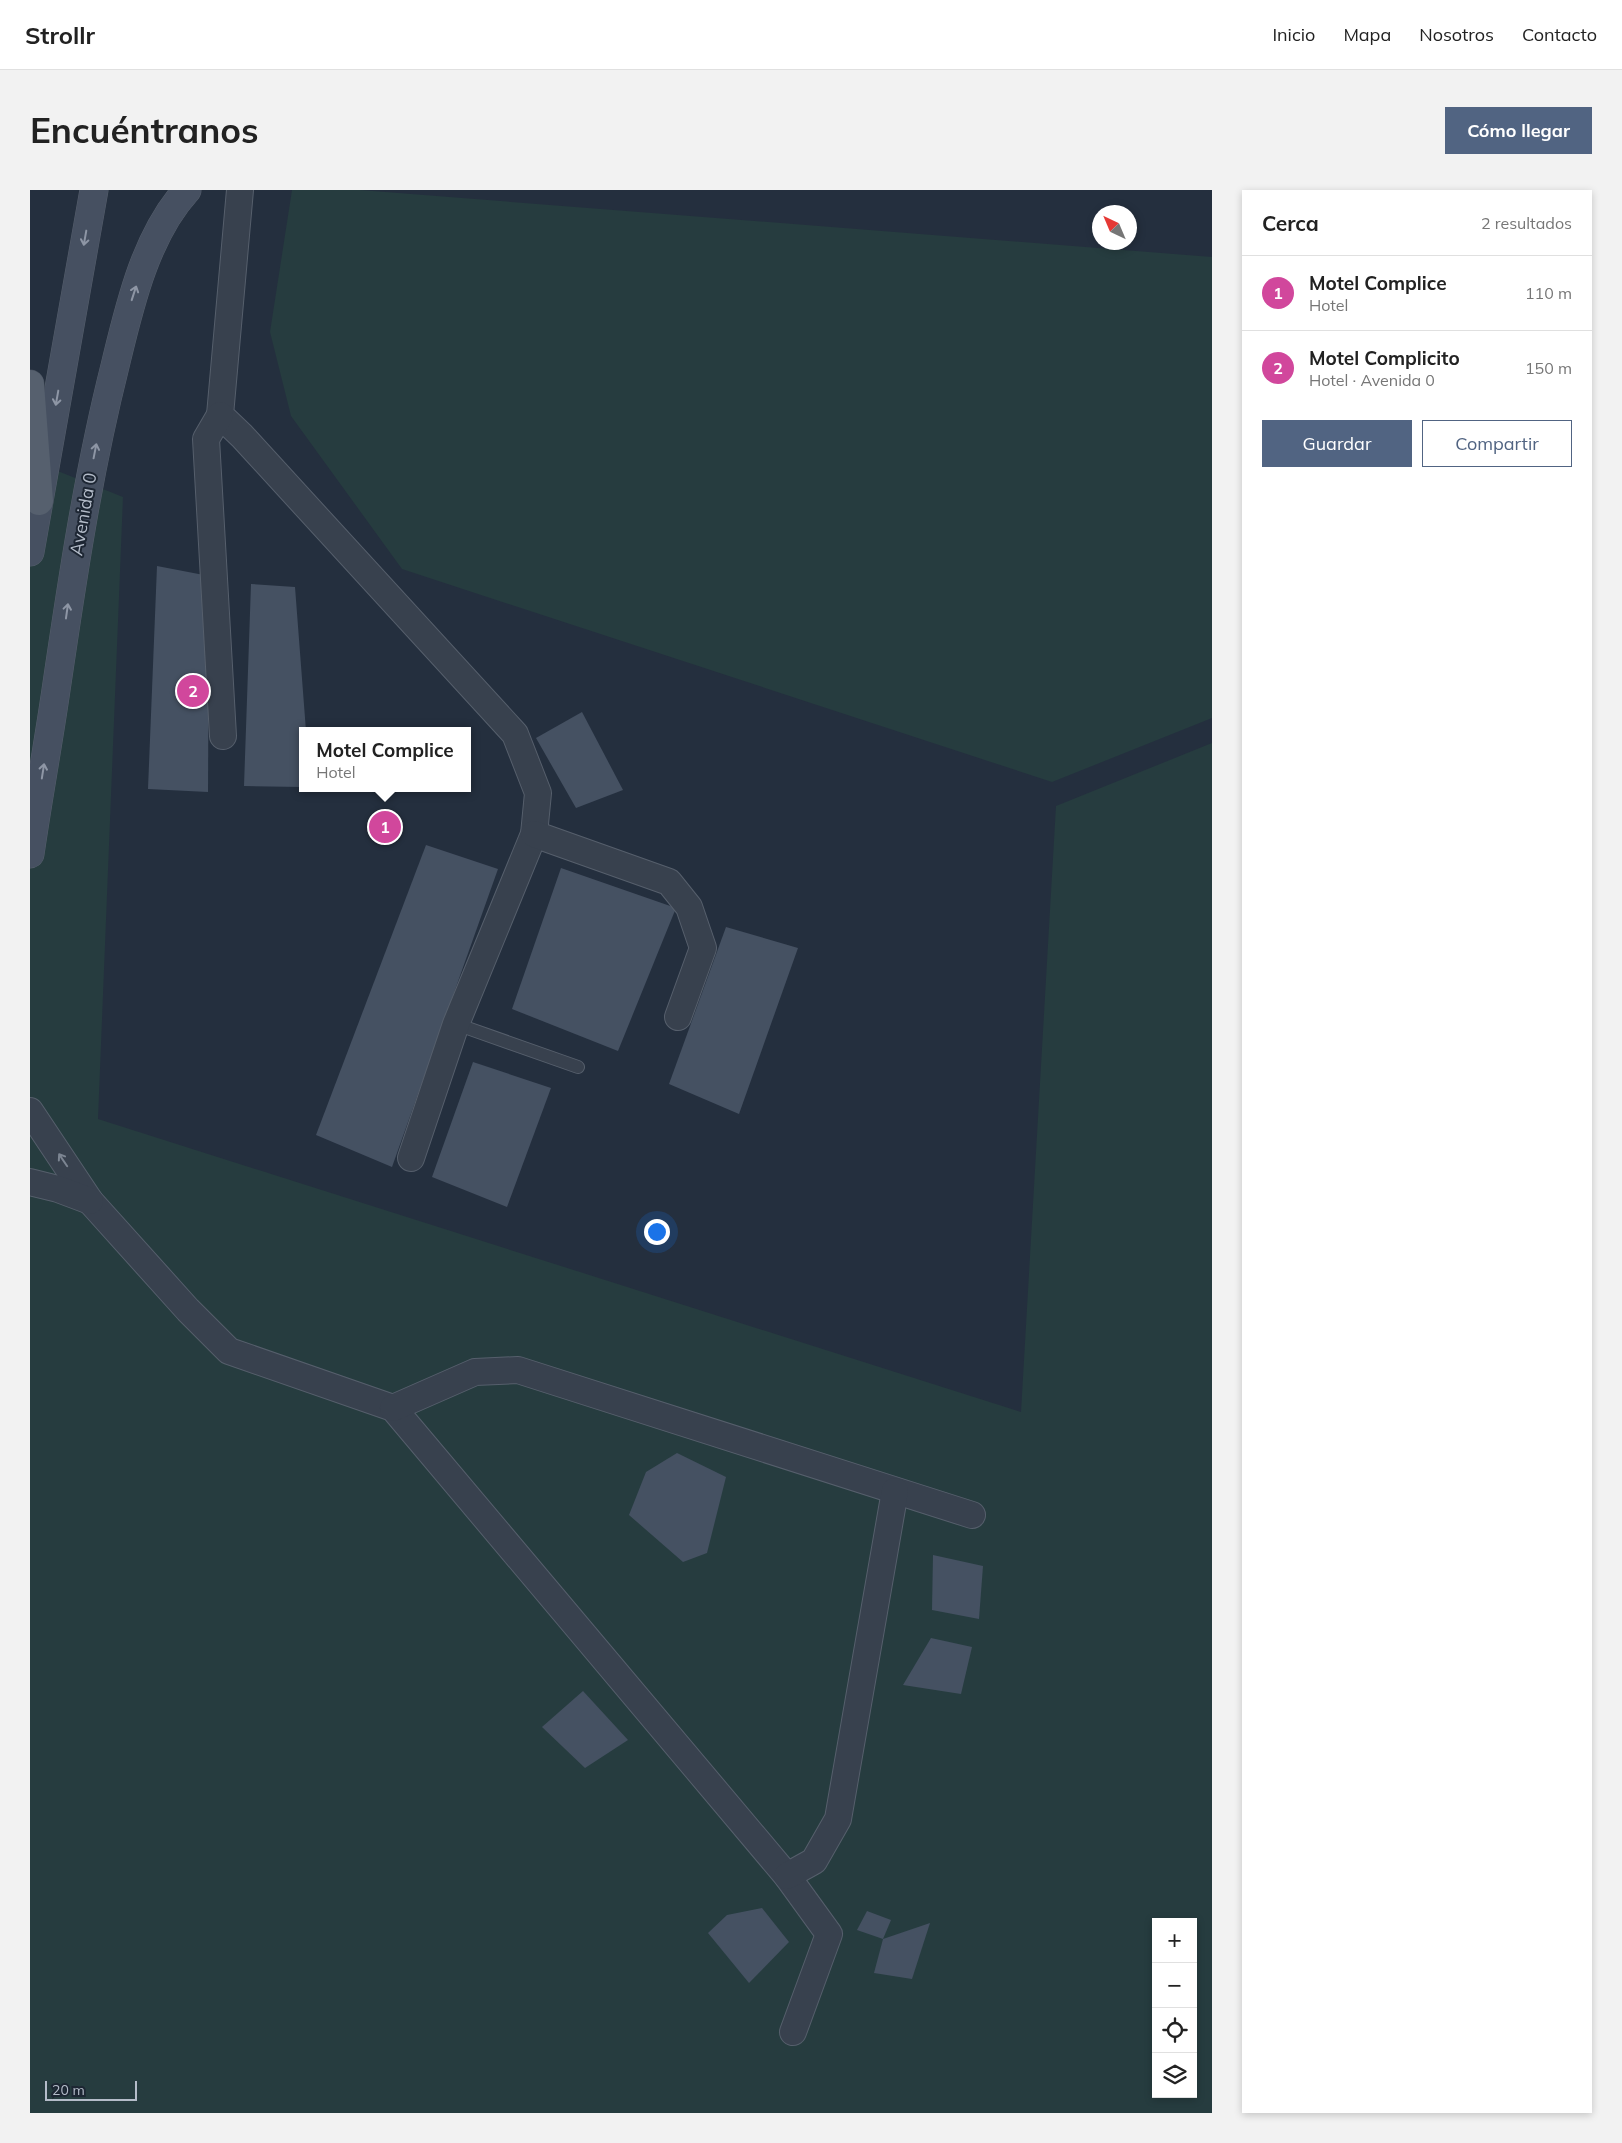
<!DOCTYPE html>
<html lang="es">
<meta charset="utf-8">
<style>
body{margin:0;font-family:Mulish,sans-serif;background:#f2f2f2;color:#222}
.controls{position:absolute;right:15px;bottom:15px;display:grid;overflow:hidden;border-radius:0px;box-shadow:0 2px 8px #0003}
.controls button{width:45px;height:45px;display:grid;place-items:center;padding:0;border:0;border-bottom:1px solid #e0e0e0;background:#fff;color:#222;font:25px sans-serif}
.compass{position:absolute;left:1062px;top:15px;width:45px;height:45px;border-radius:50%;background:#fff;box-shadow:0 2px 8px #0003;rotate:316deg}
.scale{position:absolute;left:15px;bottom:12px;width:92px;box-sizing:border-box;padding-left:5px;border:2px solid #b4bcc9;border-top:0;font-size:14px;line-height:18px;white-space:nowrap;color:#b4bcc9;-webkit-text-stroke:4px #1d2633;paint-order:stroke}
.you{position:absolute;left:626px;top:1041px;width:18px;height:18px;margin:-12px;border:4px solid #fff;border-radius:50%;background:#1a73e8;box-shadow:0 0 0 8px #1a73e833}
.badge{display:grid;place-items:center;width:32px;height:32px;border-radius:50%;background:#516482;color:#fff;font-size:16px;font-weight:700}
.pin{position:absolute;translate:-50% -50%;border:2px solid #fff;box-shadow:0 1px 5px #0006}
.popup{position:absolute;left:269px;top:537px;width:172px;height:65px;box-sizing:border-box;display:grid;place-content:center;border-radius:0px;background:#fff;filter:drop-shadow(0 1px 4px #0005);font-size:16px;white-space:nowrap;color:#767676}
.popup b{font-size:19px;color:#222}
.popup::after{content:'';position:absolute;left:50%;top:100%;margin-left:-10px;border:10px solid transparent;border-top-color:#fff}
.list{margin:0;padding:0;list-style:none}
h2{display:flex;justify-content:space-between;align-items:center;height:65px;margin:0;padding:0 20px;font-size:21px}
h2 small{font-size:16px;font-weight:400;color:#767676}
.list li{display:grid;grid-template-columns:32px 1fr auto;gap:15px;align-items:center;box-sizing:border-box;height:75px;padding:0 20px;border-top:1px solid #e0e0e0}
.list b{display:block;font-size:19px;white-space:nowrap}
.list p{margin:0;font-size:16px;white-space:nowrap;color:#767676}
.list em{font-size:16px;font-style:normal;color:#767676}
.actions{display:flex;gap:10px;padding:15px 20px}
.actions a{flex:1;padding:11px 0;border:1px solid #516482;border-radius:0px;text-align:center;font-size:18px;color:#516482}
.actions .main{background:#516482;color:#fff}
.icon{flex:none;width:28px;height:28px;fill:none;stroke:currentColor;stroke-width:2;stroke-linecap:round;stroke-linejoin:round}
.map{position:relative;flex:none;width:1182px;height:1923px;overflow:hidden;border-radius:0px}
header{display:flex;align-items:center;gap:30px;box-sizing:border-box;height:70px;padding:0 25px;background:#fff;border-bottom:1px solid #e0e0e0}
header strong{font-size:24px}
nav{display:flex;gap:28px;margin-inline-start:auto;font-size:18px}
.intro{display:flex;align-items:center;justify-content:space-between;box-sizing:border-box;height:120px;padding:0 30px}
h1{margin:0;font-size:35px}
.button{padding:12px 22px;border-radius:0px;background:#516482;color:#fff;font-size:18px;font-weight:700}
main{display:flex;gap:30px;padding:0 30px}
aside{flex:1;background:#fff;border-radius:0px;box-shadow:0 2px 8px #0003}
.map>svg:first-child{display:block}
</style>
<header>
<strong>Strollr</strong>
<nav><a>Inicio</a><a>Mapa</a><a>Nosotros</a><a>Contacto</a></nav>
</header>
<div class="intro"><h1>Encuéntranos</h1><a class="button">Cómo llegar</a></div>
<main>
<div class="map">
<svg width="1182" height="1923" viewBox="0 0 1182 1923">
<rect width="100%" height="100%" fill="#242f3e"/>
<!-- green -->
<g fill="#263c3f" fill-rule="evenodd">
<polygon points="262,0 330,0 1182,67 1182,528 1022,592 372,379 261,226 240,142"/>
<path d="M 0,270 L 93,307 L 68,929 L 991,1222 L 1026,616 L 1182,553 L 1182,1923 L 0,1923 ZM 1126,1732 L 1163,1732 L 1163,1904 L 1126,1904 Z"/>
</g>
<!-- building -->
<g fill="#455162">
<polygon points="127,376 179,386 178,602 118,599"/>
<polygon points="221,394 265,397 276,541 272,541 272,597 214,596"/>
<polygon points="552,522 593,600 546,618 506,548"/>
<polygon points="396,655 468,679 362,977 286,945"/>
<polygon points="531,678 646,718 588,861 482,819"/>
<polygon points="696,737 768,758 709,924 639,894"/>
<polygon points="443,872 521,898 477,1017 402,987"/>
<polygon points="647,1263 696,1287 677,1363 653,1372 599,1325 616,1282"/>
<polygon points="903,1365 953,1376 949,1429 902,1420"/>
<polygon points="901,1448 942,1457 931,1504 873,1495"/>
<polygon points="553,1501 598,1550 555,1578 512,1537"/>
<polygon points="732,1718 759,1752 719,1793 678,1743 697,1725"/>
<polygon points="837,1721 861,1730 853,1749 827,1740"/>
<polygon points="900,1733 882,1789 844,1783 853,1749"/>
</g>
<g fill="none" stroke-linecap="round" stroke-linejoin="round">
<!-- service casing -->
<g stroke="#565f6c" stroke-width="14">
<polyline id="service" points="426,834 548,877"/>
</g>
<!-- minor casing -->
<g stroke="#565f6c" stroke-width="28">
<g id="minor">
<polyline points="210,0 190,225 212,246 485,544 508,603 504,644 426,834 381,968"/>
<polyline points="190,225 176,249 193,546"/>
<polyline points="504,644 639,692 659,717 673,758 648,827"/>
<polyline points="0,921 60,1011 158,1120 199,1161 363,1218 757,1686 799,1744 763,1842"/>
<polyline points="0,992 28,999 60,1011"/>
<polyline points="363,1218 445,1182 488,1180 942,1325"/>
<polyline points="757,1686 784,1671 808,1629 865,1301"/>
</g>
</g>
<!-- secondary casing -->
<g stroke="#565f6c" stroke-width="29">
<g id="secondary">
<polyline points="0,362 64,0"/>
<path d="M 0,664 C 8,609 18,555 26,500 C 42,391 58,283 85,176 C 99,118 115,46 157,0"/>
</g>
</g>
<!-- primary casing -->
<g stroke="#414a57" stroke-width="29">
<polyline id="primary" points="0,194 9,311"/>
</g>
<!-- service -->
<use href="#service" stroke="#38414e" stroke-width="12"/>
<!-- minor -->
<use href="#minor" stroke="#38414e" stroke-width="26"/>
<!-- secondary -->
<use href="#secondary" stroke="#465061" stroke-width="28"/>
<!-- primary -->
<use href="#primary" stroke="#56606e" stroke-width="28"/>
</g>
<!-- one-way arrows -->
<defs><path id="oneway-shaft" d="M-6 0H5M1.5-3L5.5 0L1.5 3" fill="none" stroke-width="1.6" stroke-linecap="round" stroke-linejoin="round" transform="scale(1.25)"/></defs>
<g stroke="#8e96a5">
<use href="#oneway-shaft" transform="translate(55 48) rotate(100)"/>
<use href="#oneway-shaft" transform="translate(104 103) rotate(-72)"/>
<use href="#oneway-shaft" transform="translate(27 208) rotate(100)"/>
<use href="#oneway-shaft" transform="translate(65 261) rotate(-79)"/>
<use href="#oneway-shaft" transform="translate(37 421) rotate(-82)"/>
<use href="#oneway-shaft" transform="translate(13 581) rotate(-81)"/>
</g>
<use stroke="#7c8592" href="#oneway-shaft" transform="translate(33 970) rotate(-124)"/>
<g text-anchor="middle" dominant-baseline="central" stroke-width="4" stroke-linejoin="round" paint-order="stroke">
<!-- street labels -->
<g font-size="18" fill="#b4bcc9" stroke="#1d2633">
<text transform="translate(53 324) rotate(-80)">Avenida 0</text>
</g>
</g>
</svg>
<div class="controls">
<button>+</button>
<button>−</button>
<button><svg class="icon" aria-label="locate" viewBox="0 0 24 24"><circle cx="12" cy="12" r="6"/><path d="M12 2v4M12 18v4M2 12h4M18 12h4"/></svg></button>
<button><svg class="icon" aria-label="layers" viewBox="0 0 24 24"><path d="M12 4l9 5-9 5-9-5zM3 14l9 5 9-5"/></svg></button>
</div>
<svg class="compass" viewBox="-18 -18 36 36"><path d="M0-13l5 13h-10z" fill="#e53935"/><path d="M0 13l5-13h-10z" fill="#767676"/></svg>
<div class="scale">20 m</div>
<div class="you"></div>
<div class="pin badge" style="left:355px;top:637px;background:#d1479c">1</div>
<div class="popup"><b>Motel Complice</b>Hotel</div>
<div class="pin badge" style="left:163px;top:501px;background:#d1479c">2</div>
</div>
<aside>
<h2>Cerca<small>2 resultados</small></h2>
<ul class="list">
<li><span class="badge" style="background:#d1479c">1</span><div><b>Motel Complice</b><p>Hotel</p></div><em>110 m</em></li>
<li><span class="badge" style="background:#d1479c">2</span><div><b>Motel Complicito</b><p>Hotel · Avenida 0</p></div><em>150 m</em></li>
</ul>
<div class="actions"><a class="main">Guardar</a><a>Compartir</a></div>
</aside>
</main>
